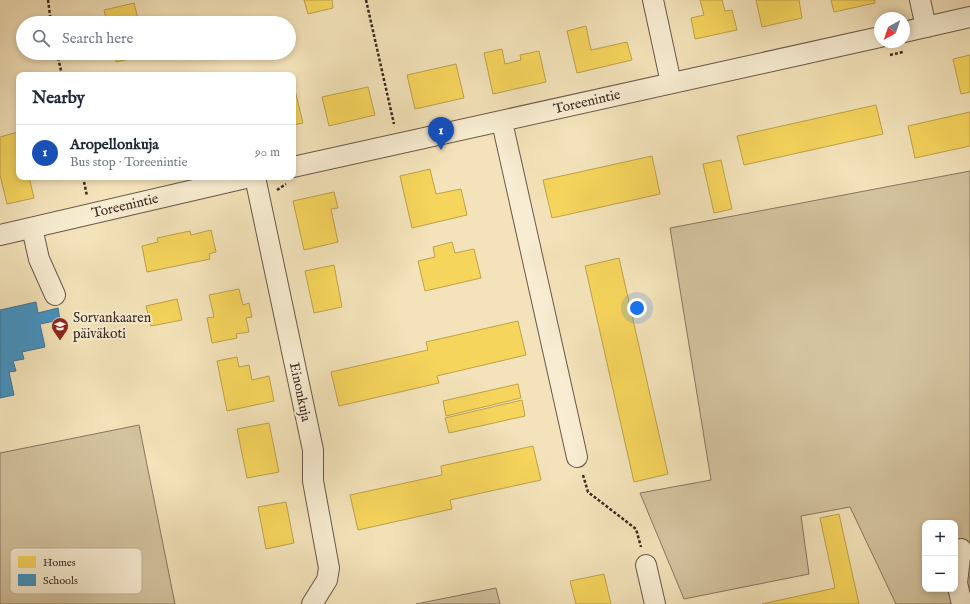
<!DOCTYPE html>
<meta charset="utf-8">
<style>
body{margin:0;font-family:"IM FELL English",serif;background:#f2f2f3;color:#1f2937}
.controls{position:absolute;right:12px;bottom:12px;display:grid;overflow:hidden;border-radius:8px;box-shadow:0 2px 6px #0003}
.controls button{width:36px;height:36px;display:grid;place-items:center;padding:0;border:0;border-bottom:1px solid #e0e1e3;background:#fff;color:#1f2937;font:20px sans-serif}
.compass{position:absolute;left:874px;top:12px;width:36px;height:36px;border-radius:50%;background:#fff;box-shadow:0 2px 6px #0003;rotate:220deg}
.you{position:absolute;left:637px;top:308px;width:14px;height:14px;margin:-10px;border:3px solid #fff;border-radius:50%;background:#1a73e8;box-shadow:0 0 0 6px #1a73e833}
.badge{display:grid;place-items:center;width:26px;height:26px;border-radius:50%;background:#8f2418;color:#fff;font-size:13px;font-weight:700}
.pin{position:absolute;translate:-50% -33px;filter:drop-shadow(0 1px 2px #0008)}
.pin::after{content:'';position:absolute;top:21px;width:14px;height:12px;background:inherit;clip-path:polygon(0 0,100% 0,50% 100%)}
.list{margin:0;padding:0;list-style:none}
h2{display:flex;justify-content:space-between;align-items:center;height:52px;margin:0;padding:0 16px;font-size:17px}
h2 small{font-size:13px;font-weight:400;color:#747a83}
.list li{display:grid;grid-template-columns:26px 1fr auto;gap:12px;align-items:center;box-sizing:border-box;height:56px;padding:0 16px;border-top:1px solid #e0e1e3}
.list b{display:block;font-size:15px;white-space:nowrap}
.list p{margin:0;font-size:13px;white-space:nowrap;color:#747a83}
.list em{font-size:13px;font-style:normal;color:#747a83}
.icon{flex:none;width:22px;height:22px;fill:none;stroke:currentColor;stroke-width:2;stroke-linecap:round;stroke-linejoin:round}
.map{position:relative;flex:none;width:970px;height:604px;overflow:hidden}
.search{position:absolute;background:#fff;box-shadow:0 2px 6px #0003;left:16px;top:16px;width:280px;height:44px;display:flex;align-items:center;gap:10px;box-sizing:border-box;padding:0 14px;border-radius:22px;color:#747a83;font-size:15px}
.panel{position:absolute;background:#fff;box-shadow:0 2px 6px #0003;left:16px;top:72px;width:280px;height:108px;border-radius:8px}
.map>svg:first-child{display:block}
</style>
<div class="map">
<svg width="970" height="604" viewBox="0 0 970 604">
<rect width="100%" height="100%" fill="#f4e3ba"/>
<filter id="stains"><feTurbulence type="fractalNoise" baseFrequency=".005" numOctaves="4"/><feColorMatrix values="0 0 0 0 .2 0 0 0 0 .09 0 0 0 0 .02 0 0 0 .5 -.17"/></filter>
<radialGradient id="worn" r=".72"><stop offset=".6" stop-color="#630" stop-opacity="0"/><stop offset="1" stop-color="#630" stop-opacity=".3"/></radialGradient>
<!-- green -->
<g fill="#d4c4a0" stroke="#867762" fill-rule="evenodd">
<path d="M 970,171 L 970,604 L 896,604 L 850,507 L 801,516 L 809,574 L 684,599 L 640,493 L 711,480 L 670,228 ZM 925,523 L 955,523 L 955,589 L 925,589 Z"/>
<polygon points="139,425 175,604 0,604 0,453"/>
<polygon points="496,588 500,604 416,604"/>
</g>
<!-- homes -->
<g fill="#f6d55c" stroke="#bda24b">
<polygon points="304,0 332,0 333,8 308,14"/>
<polygon points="700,0 722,0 725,11 732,10 737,30 695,39 691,18 704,15"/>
<polygon points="756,0 799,0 802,18 762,27"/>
<polygon points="831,0 875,0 875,3 834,12"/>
<polygon points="134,3 139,23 107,23 104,10"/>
<polygon points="586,26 591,50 627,42 632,60 577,73 567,31"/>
<polygon points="502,49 505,64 521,60 520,55 539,51 546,82 493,94 484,53"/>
<polygon points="114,53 157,53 116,62"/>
<polygon points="970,55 970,92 961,94 953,59"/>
<polygon points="456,64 464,98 415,109 407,75"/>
<polygon points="368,87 375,115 329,126 322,97"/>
<polygon points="295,90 303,123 293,125 293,91"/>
<polygon points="876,105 883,134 744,165 737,136"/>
<polygon points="970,112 970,146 915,158 908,126"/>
<polygon points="18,132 19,177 29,177 34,198 7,204 0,175 0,137"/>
<polygon points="652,156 660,194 552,218 543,180"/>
<polygon points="721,160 732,209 714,213 703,164"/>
<polygon points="430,169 436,194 461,189 467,215 412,228 400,176"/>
<polygon points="334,192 338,208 331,209 338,242 304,250 293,201"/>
<polygon points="211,230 216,252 209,254 210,259 147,272 142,246 158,242 157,238 190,231 191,235"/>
<polygon points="452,242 455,253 474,249 481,278 425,291 418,261 435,257 433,247"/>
<polygon points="619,258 668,474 634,482 585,266"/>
<polygon points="334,265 342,307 314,313 305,271"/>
<polygon points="239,289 243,305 249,303 252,317 246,318 249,332 236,334 237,338 212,343 207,318 214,317 209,295"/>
<polygon points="177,299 182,320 151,326 146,306"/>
<polygon points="518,321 526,355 437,376 439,383 339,406 331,372 428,350 426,342"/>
<polygon points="237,357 239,367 249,365 252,380 269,376 274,401 227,411 217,361"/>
<polygon points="518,384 521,398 446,416 443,401"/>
<polygon points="522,400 525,416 449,433 445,418"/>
<polygon points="269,423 279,472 247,478 237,429"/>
<polygon points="533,446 541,480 450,500 452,509 358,530 350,495 442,475 441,466"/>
<polygon points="286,502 294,543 266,549 258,507"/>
<polygon points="839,514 859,604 762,604 835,588 820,518"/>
<polygon points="604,574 611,604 576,604 570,581"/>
</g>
<!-- schools -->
<polygon fill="#4393c3" stroke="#407493" points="36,302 38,313 58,308 60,320 40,324 45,347 22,352 24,359 13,361 16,371 9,372 14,395 0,398 0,310"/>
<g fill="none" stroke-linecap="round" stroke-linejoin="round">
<!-- minor casing -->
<g stroke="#68584a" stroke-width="22">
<g id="minor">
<polyline points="653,0 671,83"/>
<polyline points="920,0 926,27"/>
<polyline points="904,32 970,17"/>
<polyline points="502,122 577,457"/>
<polyline points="293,167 880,37"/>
<polyline points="255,177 313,450 313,481 329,568 327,580 312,604"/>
<polyline points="32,228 39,259 55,295"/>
<polyline points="0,235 250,177"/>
<polyline points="961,549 957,583 962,604"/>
<polyline points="646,565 655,604"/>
</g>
</g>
<!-- path -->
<g stroke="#392a24" stroke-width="2.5" stroke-dasharray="3 2" stroke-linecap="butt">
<polyline points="48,0 51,23"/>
<polyline points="366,0 394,124"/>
<polyline points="57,53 62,75"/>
<polyline points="890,55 903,52"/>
<polyline points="83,177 87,196"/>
<polyline points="277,190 286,184"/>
<polyline points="583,475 588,492 636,529 641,547"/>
</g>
<!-- minor -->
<use href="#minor" stroke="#f8edd2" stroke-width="20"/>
</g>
<!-- icons -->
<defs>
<g id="school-pin" transform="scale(0.9)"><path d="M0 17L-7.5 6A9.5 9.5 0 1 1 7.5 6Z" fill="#8f2418" stroke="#f8edd2"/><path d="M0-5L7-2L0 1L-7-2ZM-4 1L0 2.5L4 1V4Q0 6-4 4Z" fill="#fff"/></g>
</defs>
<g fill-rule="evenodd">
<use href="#school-pin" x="60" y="326"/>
</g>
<g text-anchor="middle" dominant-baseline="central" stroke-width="4" stroke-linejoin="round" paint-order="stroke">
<!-- street labels -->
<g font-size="14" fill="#392a24" stroke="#f8edd2">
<text transform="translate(587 102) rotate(-13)">Toreenintie</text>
<text transform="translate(125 206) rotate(-13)">Toreenintie</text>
<text transform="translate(300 392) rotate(78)">Einonkuja</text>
</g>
<!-- poi labels -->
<g font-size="14" fill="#392a24" stroke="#f8edd2" text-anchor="start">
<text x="73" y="318">Sorvankaaren<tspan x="73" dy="16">päiväkoti</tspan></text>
</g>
</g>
<!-- legend -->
<rect x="10" y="548" width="132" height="46" rx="6" fill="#f8edd2" stroke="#bfb29e" stroke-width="1"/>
<rect x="18" y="556" width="18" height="12" fill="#f6d55c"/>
<rect x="18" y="574" width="18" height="12" fill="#4393c3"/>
<g font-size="11" fill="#392a24">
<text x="43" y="566">Homes</text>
<text x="43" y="584">Schools</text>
</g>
<rect width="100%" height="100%" filter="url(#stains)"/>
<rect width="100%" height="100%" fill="url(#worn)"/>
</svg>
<div class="controls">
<button>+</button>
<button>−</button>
</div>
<svg class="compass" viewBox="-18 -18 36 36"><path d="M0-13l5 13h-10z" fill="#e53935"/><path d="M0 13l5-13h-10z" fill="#747a83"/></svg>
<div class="you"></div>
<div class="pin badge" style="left:441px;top:150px;background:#1a4fb4">1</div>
<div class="search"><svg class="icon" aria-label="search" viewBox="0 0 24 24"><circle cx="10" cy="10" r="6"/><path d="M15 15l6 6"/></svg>Search here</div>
<section class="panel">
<h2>Nearby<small></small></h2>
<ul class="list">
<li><span class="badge" style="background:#1a4fb4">1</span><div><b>Aropellonkuja</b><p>Bus stop · Toreenintie</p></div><em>90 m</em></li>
</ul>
</section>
</div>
